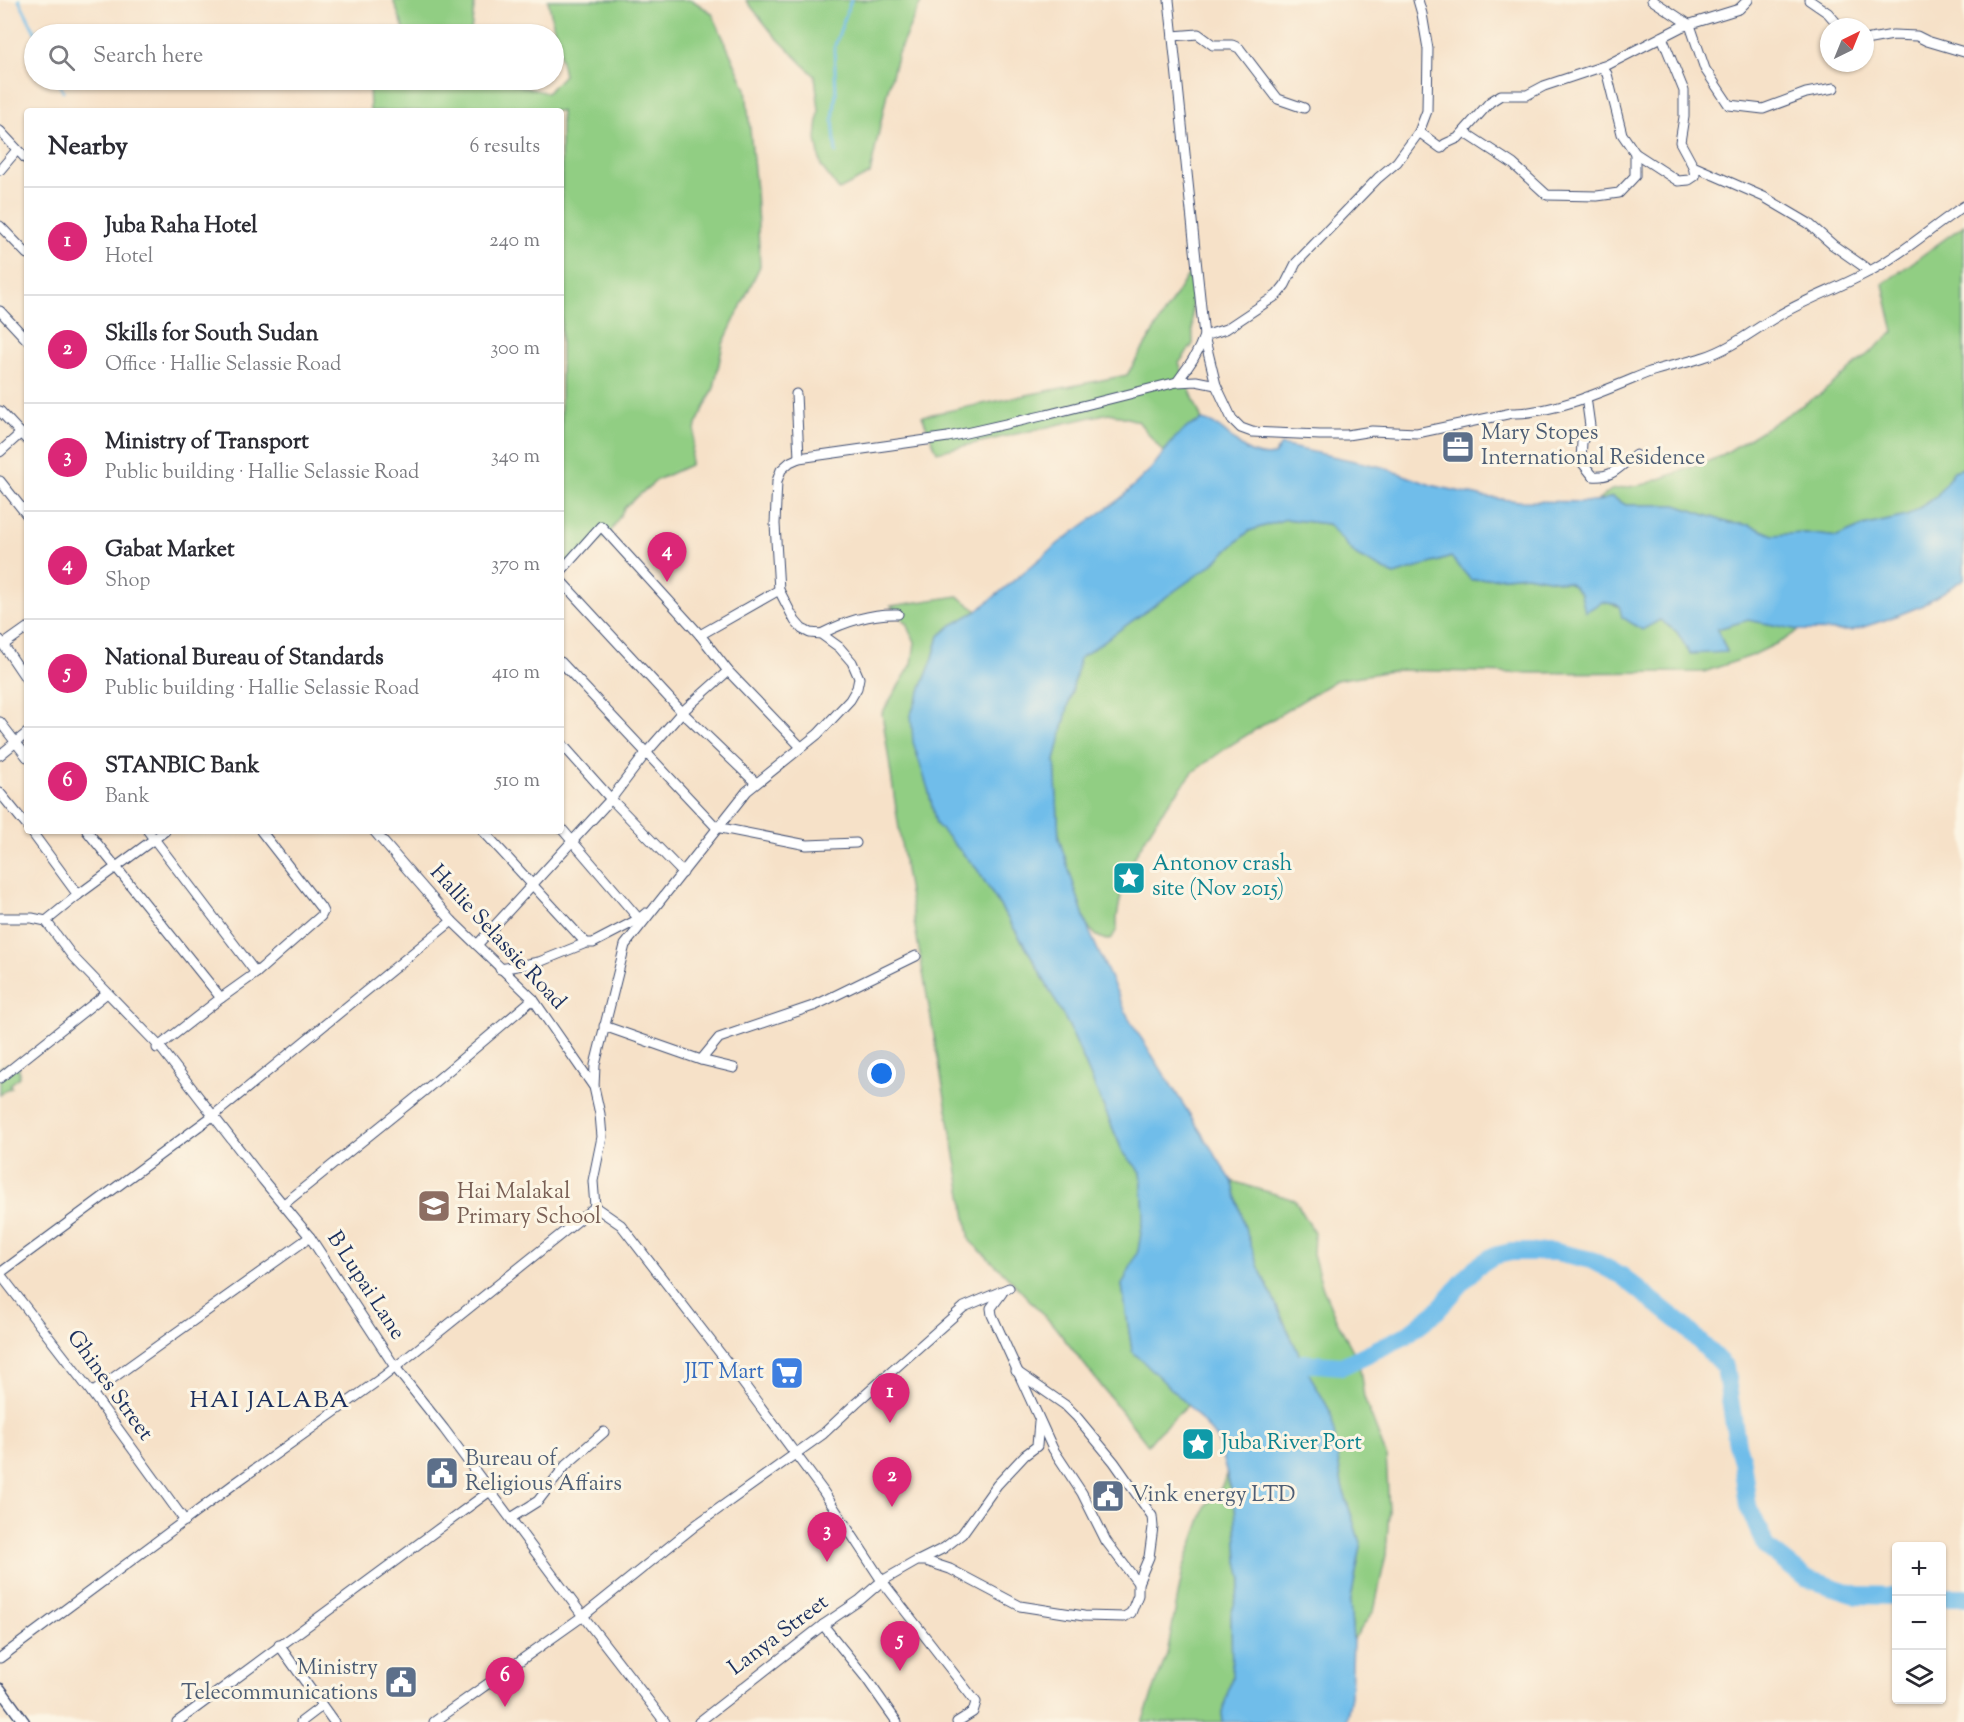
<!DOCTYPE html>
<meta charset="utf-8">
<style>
body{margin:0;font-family:"Sorts Mill Goudy",serif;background:#f7f7f7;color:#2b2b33}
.controls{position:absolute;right:18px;bottom:18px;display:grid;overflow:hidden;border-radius:6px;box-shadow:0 2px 4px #0004}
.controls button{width:54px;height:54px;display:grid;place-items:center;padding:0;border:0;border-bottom:2px solid #e1e1e2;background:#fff;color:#2b2b33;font:30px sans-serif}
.compass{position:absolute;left:1820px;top:18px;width:54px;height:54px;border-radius:50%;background:#fff;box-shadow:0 2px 4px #0004;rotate:43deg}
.you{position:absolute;left:882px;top:1074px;width:21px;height:21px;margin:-15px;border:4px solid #fff;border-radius:50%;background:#1a73e8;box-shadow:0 0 0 9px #1a73e833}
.badge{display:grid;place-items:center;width:39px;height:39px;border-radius:50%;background:#db2777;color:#fff;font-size:20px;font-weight:700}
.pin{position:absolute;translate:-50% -50px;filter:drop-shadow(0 2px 3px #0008)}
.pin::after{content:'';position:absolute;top:32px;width:21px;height:18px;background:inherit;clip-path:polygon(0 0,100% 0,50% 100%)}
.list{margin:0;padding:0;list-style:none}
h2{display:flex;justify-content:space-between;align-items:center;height:78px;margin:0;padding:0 24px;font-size:26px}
h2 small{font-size:20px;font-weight:400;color:#7c7c81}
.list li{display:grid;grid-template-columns:39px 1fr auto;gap:18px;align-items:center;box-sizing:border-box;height:108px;padding:0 24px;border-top:2px solid #e1e1e2}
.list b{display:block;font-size:22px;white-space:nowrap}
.list p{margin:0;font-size:20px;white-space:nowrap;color:#7c7c81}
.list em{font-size:20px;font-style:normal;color:#7c7c81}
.icon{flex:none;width:33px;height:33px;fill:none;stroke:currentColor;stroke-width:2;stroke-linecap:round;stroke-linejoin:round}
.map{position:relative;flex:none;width:1964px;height:1722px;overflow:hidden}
.search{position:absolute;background:#fff;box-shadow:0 2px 4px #0004;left:24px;top:24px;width:540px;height:66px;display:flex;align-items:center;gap:15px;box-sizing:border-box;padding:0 21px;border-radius:33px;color:#7c7c81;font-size:22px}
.panel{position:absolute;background:#fff;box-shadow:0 2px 4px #0004;left:24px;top:108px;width:540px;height:726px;border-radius:6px}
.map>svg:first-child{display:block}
</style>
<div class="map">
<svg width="1964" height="1722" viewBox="0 0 1964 1722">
<rect width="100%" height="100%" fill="#fcf5e5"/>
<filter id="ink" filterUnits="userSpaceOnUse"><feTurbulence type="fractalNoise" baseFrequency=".0167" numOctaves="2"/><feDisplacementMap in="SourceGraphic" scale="12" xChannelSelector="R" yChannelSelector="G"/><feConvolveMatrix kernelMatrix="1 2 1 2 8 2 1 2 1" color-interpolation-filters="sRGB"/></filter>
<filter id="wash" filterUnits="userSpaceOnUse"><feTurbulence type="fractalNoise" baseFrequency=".008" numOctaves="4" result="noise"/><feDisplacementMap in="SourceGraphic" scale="24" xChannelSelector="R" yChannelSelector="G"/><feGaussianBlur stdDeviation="1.35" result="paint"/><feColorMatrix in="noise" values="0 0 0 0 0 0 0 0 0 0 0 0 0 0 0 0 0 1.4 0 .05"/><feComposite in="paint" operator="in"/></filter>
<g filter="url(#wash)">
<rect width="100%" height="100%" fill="#f6e1c8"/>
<!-- green -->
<g fill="#91ce83" stroke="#567e70" stroke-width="1.5">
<polygon points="393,0 475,0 471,31 472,34 406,34"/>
<polygon points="548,0 692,0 712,13 746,89 756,190 760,266 723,344 714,388 696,425 690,465 657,480 625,507 610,533 561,571 561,111 370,111 369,80 508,80 512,84 547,93 564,75"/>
<polygon points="746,0 922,0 898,53 887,93 870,174 839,190 821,166 816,139 819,110 815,76 773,34"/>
<polygon points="1964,225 1964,468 1954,471 1936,497 1907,516 1863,526 1837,537 1805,533 1773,535 1749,525 1729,523 1676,505 1626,505 1612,497 1596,502 1611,490 1646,484 1719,457 1822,393 1894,332 1883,284"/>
<polygon points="1191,270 1193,344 1179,363 1202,420 1188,427 1163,452 1138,421 1109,413 937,452 922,416 1127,375"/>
<polygon points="1285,519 1328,524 1357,556 1394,575 1452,557 1471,580 1526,575 1570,583 1581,594 1660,620 1677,632 1727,651 1717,629 1748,620 1799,630 1784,640 1751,656 1704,672 1513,673 1397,670 1336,680 1229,746 1193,772 1161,813 1137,852 1123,884 1117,917 1117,929 1112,938 1106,940 1097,936 1087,926 1059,839 1055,760 1080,658 1211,565 1249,531"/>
<polygon points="958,596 977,611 952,625 939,636 933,658 911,714 936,824 977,869 1030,954 1069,1026 1123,1152 1141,1172 1144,1214 1138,1252 1122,1285 1132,1350 1188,1405 1158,1433 1148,1445 1054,1326 1005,1274 970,1241 905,870 882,713 912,664 915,642 908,626 891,606"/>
<polygon points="7,1064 9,1067 19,1067 19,1077 10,1085 12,1088 7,1089 0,1095 0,1068"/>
<polygon points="1232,1181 1295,1200 1314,1232 1313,1254 1322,1286 1336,1319 1359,1362 1364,1397 1386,1455 1389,1511 1386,1555 1374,1611 1353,1640 1350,1604 1361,1546 1342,1486 1331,1413 1303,1363 1259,1268 1245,1228"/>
<polygon points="1226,1475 1235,1503 1238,1561 1242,1580 1231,1615 1232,1678 1222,1713 1223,1722 1142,1722 1167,1654 1183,1569 1206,1505 1221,1488"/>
</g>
<!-- water -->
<path fill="#6fbdea" stroke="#4576a4" stroke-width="1.5" d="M 1202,420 C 1230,425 1240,461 1274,455 L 1281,445 L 1382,467 L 1431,485 L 1484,497 L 1519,501 L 1596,502 L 1612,497 L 1626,505 L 1676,505 L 1729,523 L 1749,525 L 1773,535 L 1805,533 L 1837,537 L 1863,526 L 1907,516 L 1936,497 L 1954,471 L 1964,468 L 1964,579 L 1921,606 L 1888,619 L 1851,631 L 1799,630 L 1748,620 L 1717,629 L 1727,652 L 1690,654 L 1677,632 L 1660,620 L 1642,630 L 1622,617 L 1619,605 L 1602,602 L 1585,612 L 1581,594 L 1570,583 L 1526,575 L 1471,580 L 1451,557 L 1394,575 L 1357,556 L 1328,524 L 1286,519 L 1249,531 L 1211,565 L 1080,658 L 1055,760 L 1059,839 L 1087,926 L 1129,1019 L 1232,1181 L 1245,1228 L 1259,1268 L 1303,1363 L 1331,1413 L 1342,1486 L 1361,1546 L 1350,1604 L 1353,1640 L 1351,1696 L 1346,1722 L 1223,1722 L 1222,1713 L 1232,1678 L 1231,1615 L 1242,1580 L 1238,1561 L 1235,1503 L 1217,1439 L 1188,1405 L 1132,1351 L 1122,1285 L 1138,1251 L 1144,1214 L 1141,1172 L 1123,1152 L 1069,1026 L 1030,954 L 977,869 L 936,824 L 929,792 L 913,742 L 911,714 L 933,658 L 939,636 L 952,625 L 977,611 L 1059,543 L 1121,498 L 1151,469 L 1175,438 L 1188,427 Z"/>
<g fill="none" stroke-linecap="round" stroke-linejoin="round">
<!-- stream -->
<g stroke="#6fbdea" stroke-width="3">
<polyline points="19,0 36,34"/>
<polyline points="57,80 63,91"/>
<polyline points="836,153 833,120 836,93 834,48 851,0"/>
</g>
<!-- river -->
<g stroke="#6fbdea" stroke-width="18">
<polyline points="1303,1363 1342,1366 1405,1336 1437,1311 1476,1267 1493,1256 1511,1252 1556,1252 1591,1260 1622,1276 1683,1325 1725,1367 1737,1444 1742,1461 1748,1506 1767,1548 1805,1578 1858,1595 1896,1596"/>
<polyline points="1942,1597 1964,1597"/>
</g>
</g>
</g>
<g filter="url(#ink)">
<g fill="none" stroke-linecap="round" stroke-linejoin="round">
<!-- minor casing -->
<g stroke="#3c4a6e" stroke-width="11">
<g id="minor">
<path d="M 1169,0 L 1204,336 C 1198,354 1188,367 1177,382"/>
<path d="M 1418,0 L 1422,14 L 1428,49 L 1427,111 L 1419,132 L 1397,162 L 1378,178 L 1296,263 L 1285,285 L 1277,295 L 1226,329 L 1204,336 L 1216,385 L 1232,419 L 1241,428 L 1252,432 L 1320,435 L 1347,435 L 1372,431 L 1417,433 L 1512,413 C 1554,414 1608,389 1647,373 C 1665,366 1685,364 1704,357 C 1730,349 1752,331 1776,317 C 1806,299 1839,288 1870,271 C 1904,253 1932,227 1964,206"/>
<polyline points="1652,0 1690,25 1705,69 1729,105 1763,109 1806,93 1834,88"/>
<polyline points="1809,0 1828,13 1840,27"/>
<polyline points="1173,36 1198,34 1213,45 1232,45 1239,48 1278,99 1304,108"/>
<polyline points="1865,40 1893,35 1917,36 1927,41 1964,52"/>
<polyline points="1602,67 1607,74 1622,134 1635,153 1678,181 1689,180 1695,176 1693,166 1680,142 1684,117 1684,91 1662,37"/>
<polyline points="0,131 27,160"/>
<polyline points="1419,132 1441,148 1445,144 1458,138 1490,102 1501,95 1527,95 1544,86 1607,65 1681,27 1739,9 1748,0"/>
<polyline points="1464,132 1513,164 1547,195 1597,196 1619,193 1635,176 1635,153"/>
<polyline points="1693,166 1764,197 1808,223 1833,245 1870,271"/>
<polyline points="0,170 17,150"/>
<polyline points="0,226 27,254"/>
<polyline points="0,311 27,340"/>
<polyline points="796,394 799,458"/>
<path d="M 1586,397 L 1590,426 L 1582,442 L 1581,461 L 1593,476 C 1615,478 1619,465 1636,455"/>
<polyline points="0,411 27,440"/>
<polyline points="0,452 21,433"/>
<polyline points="0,481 27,515"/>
<polyline points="561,571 601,526 700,635 728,671 800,746"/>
<polyline points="561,581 682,712 755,782"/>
<path d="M 821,634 C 846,621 870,613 898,614"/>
<polyline points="700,635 779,590"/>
<polyline points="0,640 27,680"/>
<polyline points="3,645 27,628"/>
<polyline points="561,662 716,827 807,845 856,843"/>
<polyline points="0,722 27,757"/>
<polyline points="561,743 611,799 683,873"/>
<polyline points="0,755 27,733"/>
<polyline points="0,793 27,826"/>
<polyline points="561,828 639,919"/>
<polyline points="31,831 78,895"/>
<polyline points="87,831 221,998"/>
<polyline points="148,831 256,973"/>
<polyline points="374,831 452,921 533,999 594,1087 600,1114 602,1137 593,1181 595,1207 621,1225 737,1375 823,1491 882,1581 976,1702 973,1712 957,1722"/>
<polyline points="483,831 586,943"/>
<polyline points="0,918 32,918 46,921 73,957 160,1047 263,1180 310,1237 395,1367 444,1429 583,1616 665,1722"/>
<polyline points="46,921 78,895 165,831"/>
<polyline points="477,945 611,799 646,753 682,712 728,671"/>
<polyline points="500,969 539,962 586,943 593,943 639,919 646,913"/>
<polyline points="604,1026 701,1060"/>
<polyline points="157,1048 221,998 256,973 321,916 323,912 321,908 261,831"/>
<polyline points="734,1068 701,1060 719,1038 816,1005 916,956"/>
<polyline points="0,1078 107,993"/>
<polyline points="594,1087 595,1065 625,945 747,791 818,734 850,700 857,688 859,678 852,662 839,647 821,634 810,633 802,629 795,621 779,590 775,524 777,481 781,470 790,462 799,458 948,437 1046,415 1177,382 1196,381 1216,385"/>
<polyline points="284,1204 423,1092 533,999"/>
<polyline points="0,1273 214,1115 452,921"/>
<polyline points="0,1274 92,1393 185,1521"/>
<polyline points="1002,1293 991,1308 992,1315 1053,1449 1082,1493 1106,1541 1138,1583"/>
<polyline points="92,1393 310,1237"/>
<polyline points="511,1518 538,1501 566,1465 604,1432"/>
<polyline points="920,1560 944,1548 962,1534 997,1485 1025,1455 1037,1446 1039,1422"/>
<polyline points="823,1625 866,1678 897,1722"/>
<polyline points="279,1645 334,1722"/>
<polyline points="0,1658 234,1484 383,1377 595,1207"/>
<polyline points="177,1722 490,1491"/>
<polyline points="301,1722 322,1706"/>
<polyline points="434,1722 583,1616 696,1525 823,1434 856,1403 964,1307 1009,1288"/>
<polyline points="699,1722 823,1625 860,1600 882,1581 917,1561 926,1561 950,1569 1020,1606 1084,1616 1124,1617 1131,1613 1138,1595 1138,1583 1149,1557 1153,1527 1152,1516 1114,1462 1076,1416 1065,1405 1016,1371"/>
</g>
</g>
<!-- tertiary casing -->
<g stroke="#3c4a6e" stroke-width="13">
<polyline id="tertiary" points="0,1689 24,1722"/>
</g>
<!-- minor -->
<use href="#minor" stroke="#fff" stroke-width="9"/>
<!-- tertiary -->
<use href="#tertiary" stroke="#fff" stroke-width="10"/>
</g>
</g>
<!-- icons -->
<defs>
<g id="office-square" transform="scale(1.725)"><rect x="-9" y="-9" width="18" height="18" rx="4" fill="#5c6f8a" stroke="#fcf5e5"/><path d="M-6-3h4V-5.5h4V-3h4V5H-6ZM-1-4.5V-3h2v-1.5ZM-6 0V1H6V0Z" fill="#fff"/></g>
<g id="sight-square" transform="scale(1.725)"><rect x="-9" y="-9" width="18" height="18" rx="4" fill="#0f9aa8" stroke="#fcf5e5"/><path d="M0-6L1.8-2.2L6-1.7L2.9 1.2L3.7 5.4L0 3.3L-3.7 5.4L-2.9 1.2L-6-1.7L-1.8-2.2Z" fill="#fff"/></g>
<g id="school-square" transform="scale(1.725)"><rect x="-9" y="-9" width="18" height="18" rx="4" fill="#8d6e63" stroke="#fcf5e5"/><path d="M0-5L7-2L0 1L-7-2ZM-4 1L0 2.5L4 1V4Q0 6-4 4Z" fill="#fff"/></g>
<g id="supermarket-square" transform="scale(1.725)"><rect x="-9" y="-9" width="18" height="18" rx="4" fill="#3f7fe0" stroke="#fcf5e5"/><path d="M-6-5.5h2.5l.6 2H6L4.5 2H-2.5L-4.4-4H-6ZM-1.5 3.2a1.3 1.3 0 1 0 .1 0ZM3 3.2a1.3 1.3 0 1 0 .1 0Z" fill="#fff"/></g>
<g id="civic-square" transform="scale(1.725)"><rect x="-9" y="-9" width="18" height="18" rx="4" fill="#5c6f8a" stroke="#fcf5e5"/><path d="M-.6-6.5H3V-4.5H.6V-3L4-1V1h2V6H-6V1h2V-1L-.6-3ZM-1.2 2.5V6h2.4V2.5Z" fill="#fff"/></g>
</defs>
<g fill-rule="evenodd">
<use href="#office-square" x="1458" y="447"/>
<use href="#sight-square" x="1129" y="878"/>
<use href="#school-square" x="434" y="1206"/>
<use href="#supermarket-square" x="787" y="1373"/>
<use href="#sight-square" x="1198" y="1444"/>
<use href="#civic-square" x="442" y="1473"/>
<use href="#civic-square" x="1108" y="1496"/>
<use href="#civic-square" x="401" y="1682"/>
</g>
<g text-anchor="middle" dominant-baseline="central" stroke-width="6" stroke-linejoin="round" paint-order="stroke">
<!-- service labels -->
<g font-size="22" fill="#4e5e75" stroke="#fcf5e5" text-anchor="start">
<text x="1481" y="434">Mary Stopes<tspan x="1481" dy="25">International Residence</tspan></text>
<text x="465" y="1460">Bureau of<tspan x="465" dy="25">Religious Affairs</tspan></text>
<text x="1131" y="1496">Vink energy LTD</text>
<text x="378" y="1669" text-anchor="end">Ministry<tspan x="378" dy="25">Telecommunications</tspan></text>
</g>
<!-- culture labels -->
<g font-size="22" fill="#0d838f" stroke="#fcf5e5" text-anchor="start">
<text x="1152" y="865">Antonov crash<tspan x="1152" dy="25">site (Nov 2015)</tspan></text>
<text x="1221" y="1444">Juba River Port</text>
</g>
<!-- street labels -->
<g font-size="22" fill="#1b2f5e" stroke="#fcf5e5">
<text transform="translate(497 938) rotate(47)">Hallie Selassie Road</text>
<text transform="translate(365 1286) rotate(57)">B Lupai Lane</text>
<text transform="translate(109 1386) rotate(54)">Ghines Street</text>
<text transform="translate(779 1636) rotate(-37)">Lanya Street</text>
</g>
<!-- education labels -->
<g font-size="22" fill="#785e54" stroke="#fcf5e5" text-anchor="start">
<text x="457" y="1193">Hai Malakal<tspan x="457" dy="25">Primary School</tspan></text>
</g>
<!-- shop labels -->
<g font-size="22" fill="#366cbe" stroke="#fcf5e5" text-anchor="end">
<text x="764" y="1373">JIT Mart</text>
</g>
<!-- neighbourhood labels -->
<g font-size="24" letter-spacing="1.5" fill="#1b2f5e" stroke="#fcf5e5">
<text x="270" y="1401">HAI JALABA</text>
</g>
</g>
</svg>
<div class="controls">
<button>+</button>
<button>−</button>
<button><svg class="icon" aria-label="layers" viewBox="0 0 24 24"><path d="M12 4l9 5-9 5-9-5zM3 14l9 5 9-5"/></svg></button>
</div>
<svg class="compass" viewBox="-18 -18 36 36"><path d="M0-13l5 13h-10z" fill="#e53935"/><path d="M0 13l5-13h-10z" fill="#7c7c81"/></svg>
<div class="you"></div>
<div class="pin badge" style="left:890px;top:1423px">1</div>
<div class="pin badge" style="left:892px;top:1507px">2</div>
<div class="pin badge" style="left:827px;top:1562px">3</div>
<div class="pin badge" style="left:667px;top:582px">4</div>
<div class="pin badge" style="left:900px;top:1671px">5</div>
<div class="pin badge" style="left:505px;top:1707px">6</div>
<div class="search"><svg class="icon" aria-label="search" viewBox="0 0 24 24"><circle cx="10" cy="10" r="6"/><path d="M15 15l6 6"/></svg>Search here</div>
<section class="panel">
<h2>Nearby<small>6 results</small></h2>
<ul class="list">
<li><span class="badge">1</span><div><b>Juba Raha Hotel</b><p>Hotel</p></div><em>240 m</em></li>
<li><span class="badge">2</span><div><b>Skills for South Sudan</b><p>Office · Hallie Selassie Road</p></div><em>300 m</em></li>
<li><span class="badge">3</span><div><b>Ministry of Transport</b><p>Public building · Hallie Selassie Road</p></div><em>340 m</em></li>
<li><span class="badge">4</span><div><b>Gabat Market</b><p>Shop</p></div><em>370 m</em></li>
<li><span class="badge">5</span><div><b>National Bureau of Standards</b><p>Public building · Hallie Selassie Road</p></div><em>410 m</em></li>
<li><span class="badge">6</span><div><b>STANBIC Bank</b><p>Bank</p></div><em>510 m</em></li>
</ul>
</section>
</div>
